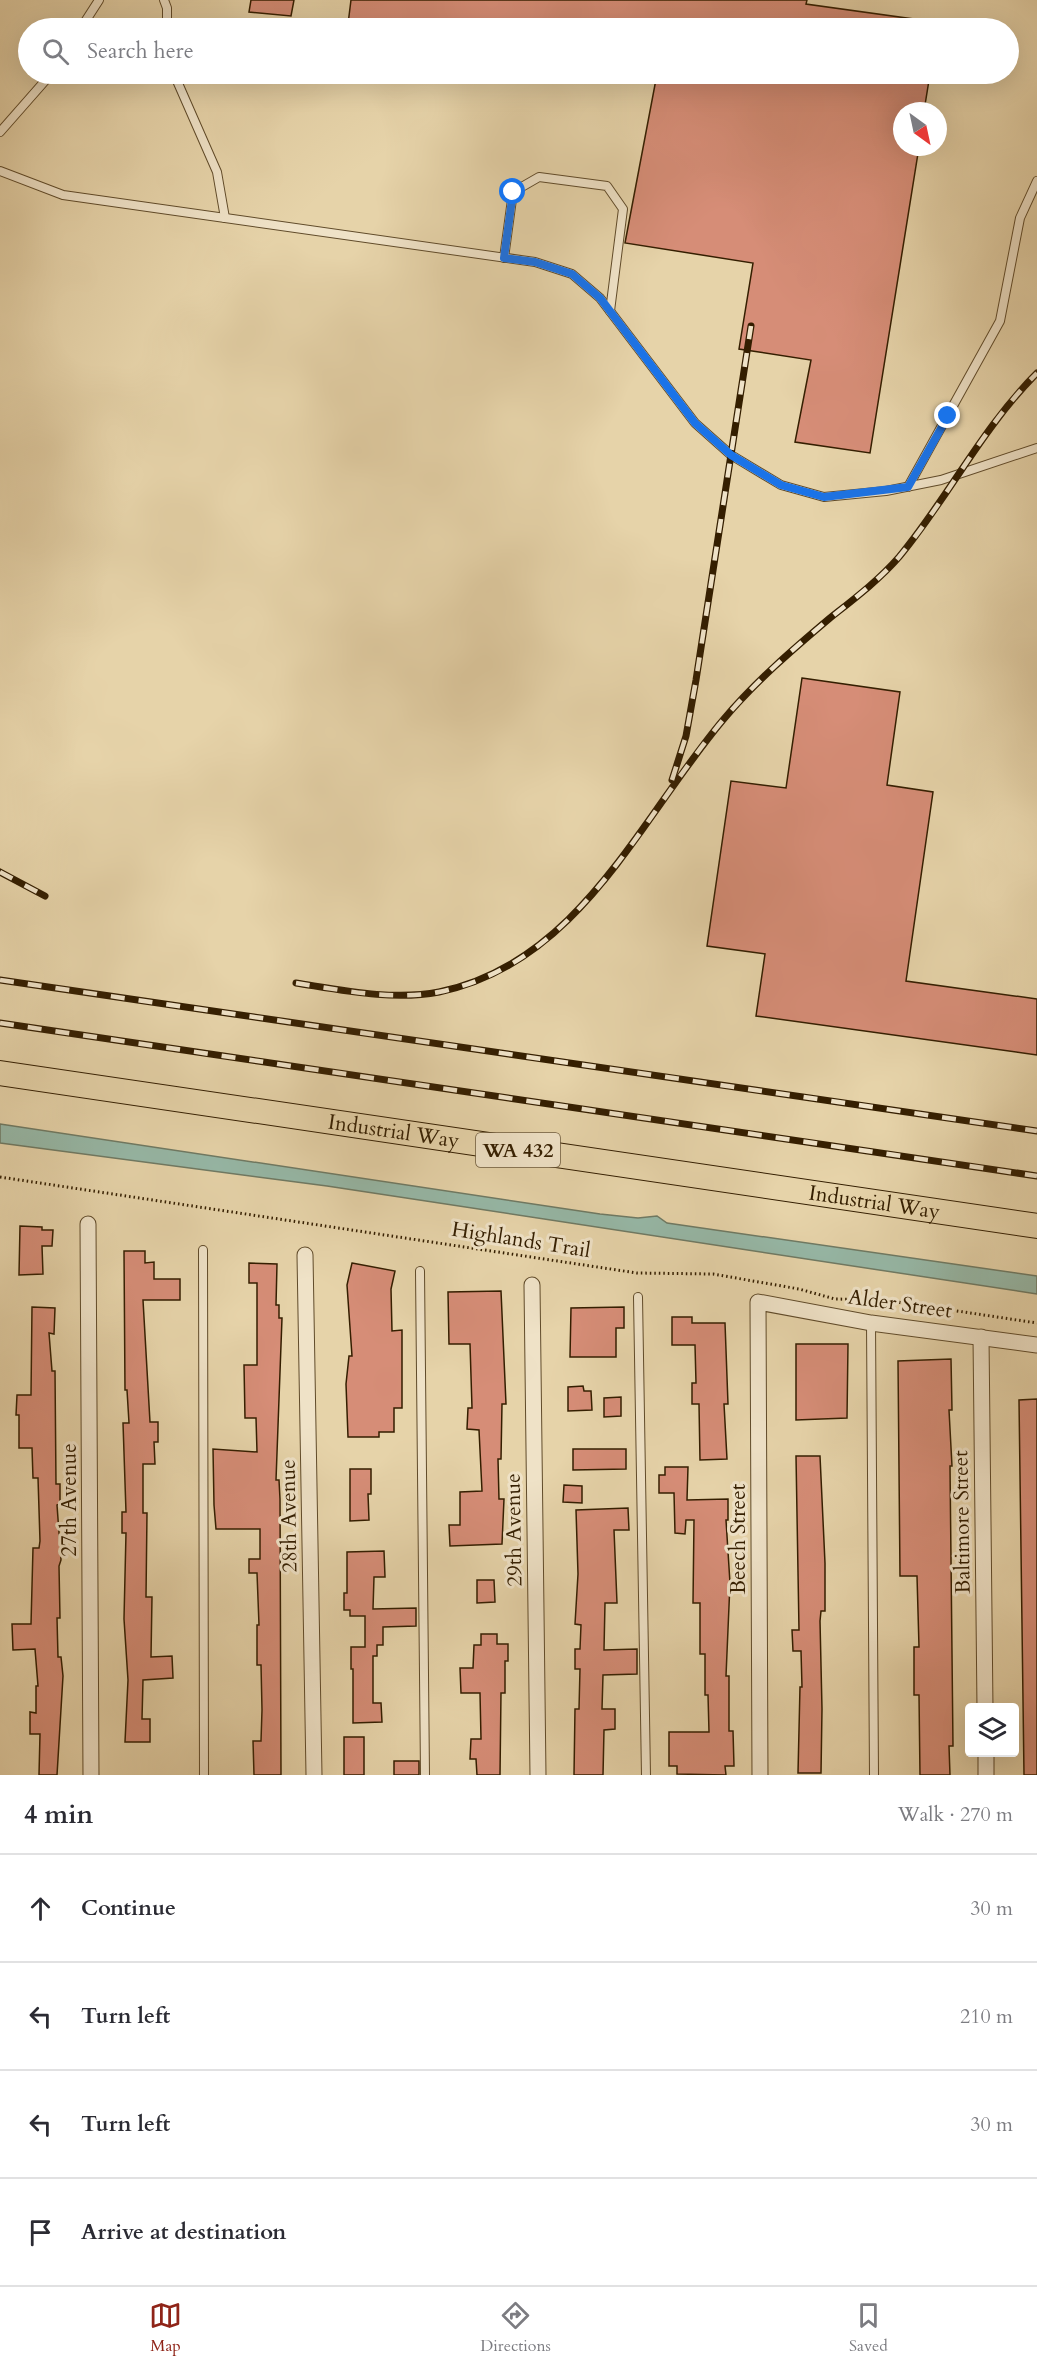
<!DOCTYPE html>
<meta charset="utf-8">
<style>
body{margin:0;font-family:Cardo,serif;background:#f7f7f7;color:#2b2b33}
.controls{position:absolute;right:18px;bottom:18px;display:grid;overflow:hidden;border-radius:6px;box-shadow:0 6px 24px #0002}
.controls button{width:54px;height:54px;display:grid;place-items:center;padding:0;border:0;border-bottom:2px solid #e1e1e2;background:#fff;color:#2b2b33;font:30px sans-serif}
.compass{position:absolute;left:893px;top:102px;width:54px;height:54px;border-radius:50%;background:#fff;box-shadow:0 6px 24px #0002;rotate:147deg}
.stop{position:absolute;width:18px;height:18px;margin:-14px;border:4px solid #1a73e8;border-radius:50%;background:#fff}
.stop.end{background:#1a73e8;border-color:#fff;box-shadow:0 2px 6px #0008}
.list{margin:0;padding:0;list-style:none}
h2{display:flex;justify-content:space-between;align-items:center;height:78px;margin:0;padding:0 24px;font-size:26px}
h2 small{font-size:20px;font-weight:400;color:#7c7c81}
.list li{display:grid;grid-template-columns:39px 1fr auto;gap:18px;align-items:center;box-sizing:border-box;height:108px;padding:0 24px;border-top:2px solid #e1e1e2}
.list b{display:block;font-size:22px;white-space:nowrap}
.list em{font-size:20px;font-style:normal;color:#7c7c81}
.icon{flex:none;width:33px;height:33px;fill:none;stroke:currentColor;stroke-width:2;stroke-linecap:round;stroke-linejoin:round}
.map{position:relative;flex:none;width:1037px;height:1775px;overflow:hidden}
.search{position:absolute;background:#fff;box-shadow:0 6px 24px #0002;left:18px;right:18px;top:18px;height:66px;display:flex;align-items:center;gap:15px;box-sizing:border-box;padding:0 21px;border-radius:33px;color:#7c7c81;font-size:22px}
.sheet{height:510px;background:#fff}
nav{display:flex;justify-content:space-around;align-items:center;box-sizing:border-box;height:84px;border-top:2px solid #e1e1e2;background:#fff;font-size:16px;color:#7c7c81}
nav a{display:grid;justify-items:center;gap:3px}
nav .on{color:#8f2418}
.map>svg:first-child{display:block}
</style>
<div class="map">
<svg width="1037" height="1775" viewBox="0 0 1037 1775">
<rect width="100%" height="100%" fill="#e6d3a9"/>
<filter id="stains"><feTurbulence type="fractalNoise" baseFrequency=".00333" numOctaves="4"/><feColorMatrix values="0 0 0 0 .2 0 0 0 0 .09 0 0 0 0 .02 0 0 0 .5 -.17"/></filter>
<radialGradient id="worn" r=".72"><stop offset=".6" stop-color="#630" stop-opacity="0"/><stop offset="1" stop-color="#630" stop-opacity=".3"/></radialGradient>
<!-- water -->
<polygon fill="#96b8a7" stroke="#6f7a64" stroke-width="1.5" points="0,1124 600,1214 638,1218 657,1216 667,1223 1037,1276 1037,1294 327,1186 0,1143"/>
<!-- building -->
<g fill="#d68d77" stroke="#341e00" stroke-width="1.5">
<polygon points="251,0 294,0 291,16 249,12"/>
<polygon points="351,0 807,0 806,4 928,21 928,28 374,28 348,24"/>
<polygon points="657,74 930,74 924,111 902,111 902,147 919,147 870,453 795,442 811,360 739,349 753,263 625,243"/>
<polygon points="802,678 900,692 887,785 933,792 906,981 1037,999 1037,1055 756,1016 765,954 707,946 731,781 786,788"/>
<polygon points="20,1226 42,1227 42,1230 53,1230 52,1246 42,1246 43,1274 19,1275"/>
<polygon points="124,1251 145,1251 145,1263 154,1262 154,1279 180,1279 180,1300 143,1300 150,1422 158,1422 158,1442 154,1442 155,1464 143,1464 143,1513 147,1513 146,1597 152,1597 151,1657 172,1656 173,1678 143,1680 142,1719 150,1719 150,1742 125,1742 128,1680 124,1619 126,1533 122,1533 122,1512 126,1512 123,1423 129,1423 127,1390 125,1390"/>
<polygon points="249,1263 277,1264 276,1305 279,1305 279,1318 282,1318 276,1480 279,1480 280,1499 281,1775 254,1775 253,1741 261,1741 262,1710 261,1665 257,1665 257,1625 259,1625 257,1573 249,1573 249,1559 260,1559 260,1529 216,1529 214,1505 213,1449 257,1452 256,1418 245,1418 244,1365 257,1365 257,1283 249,1283"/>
<polygon points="352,1263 395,1271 391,1289 392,1331 402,1330 402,1408 394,1408 394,1432 379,1432 379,1437 348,1437 346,1384 349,1356 352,1356 347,1285"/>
<polygon points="501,1291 506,1404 502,1404 501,1459 498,1459 499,1499 504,1499 502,1544 450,1546 449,1525 460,1525 460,1492 482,1491 479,1430 467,1429 468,1408 472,1408 470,1344 449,1344 448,1292"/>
<polygon points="32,1307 55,1308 54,1334 49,1333 52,1371 55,1371 56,1484 60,1484 60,1504 57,1505 61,1560 59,1566 60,1618 57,1618 58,1657 61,1657 63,1676 57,1775 39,1775 40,1734 30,1734 30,1712 36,1713 36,1686 38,1686 35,1649 13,1650 12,1624 31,1624 33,1548 39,1548 40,1541 38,1478 33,1478 32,1448 19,1448 19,1415 16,1415 17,1395 31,1395"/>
<polygon points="624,1307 624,1328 616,1328 616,1357 570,1357 571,1308"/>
<polygon points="672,1317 692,1317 692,1323 725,1323 728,1404 724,1404 727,1459 700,1460 699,1404 692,1404 692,1383 696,1383 695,1345 672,1345"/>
<polygon points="796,1344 848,1344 847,1418 796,1420"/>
<polygon points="951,1359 952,1410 949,1410 952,1466 950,1466 953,1746 949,1746 950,1775 920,1775 919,1695 914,1695 914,1647 919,1647 917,1576 900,1576 898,1361"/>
<polygon points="583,1386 584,1391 591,1391 592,1410 568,1411 568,1387"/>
<polygon points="621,1397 621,1416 604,1417 604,1398"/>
<polygon points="1037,1399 1037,1775 1024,1775 1019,1400"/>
<polygon points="573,1449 626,1449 626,1469 573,1470"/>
<polygon points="796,1456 820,1456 825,1563 825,1611 821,1611 820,1621 822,1709 821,1773 798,1773 800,1687 802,1687 801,1651 793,1651 792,1630 799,1630"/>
<polygon points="665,1467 688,1467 687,1500 728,1499 728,1520 726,1520 730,1583 726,1676 729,1676 729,1731 733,1731 734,1766 725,1766 726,1775 677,1774 677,1766 669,1766 669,1732 709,1732 708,1695 705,1695 705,1654 700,1654 700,1603 693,1603 694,1520 686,1520 685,1534 675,1533 674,1493 659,1493 659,1475 665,1475"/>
<polygon points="350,1469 371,1469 371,1494 368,1494 369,1520 350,1521"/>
<polygon points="564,1485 582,1486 582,1503 563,1502"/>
<polygon points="628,1508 629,1530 614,1530 617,1603 605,1603 604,1650 637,1649 637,1674 603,1675 602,1709 615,1709 615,1729 604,1730 603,1775 574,1775 575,1709 579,1709 580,1669 575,1669 575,1649 580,1649 581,1625 575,1624 578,1574 576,1510"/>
<polygon points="384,1551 385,1577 374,1577 373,1609 416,1608 416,1626 383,1627 383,1645 377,1645 377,1656 373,1656 373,1703 381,1703 382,1722 353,1723 353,1669 351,1669 351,1647 365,1647 365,1616 350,1616 350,1610 344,1610 344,1593 347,1593 347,1552"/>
<polygon points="477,1580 494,1580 495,1602 477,1603"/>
<polygon points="481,1634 497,1634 497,1644 508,1644 508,1661 505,1661 505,1693 501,1693 500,1775 477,1775 476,1759 470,1759 471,1739 481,1739 480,1693 461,1693 460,1668 473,1668 474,1645 481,1645"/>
<rect x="344" y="1737" width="20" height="38"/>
<rect x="394" y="1761" width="25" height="14"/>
</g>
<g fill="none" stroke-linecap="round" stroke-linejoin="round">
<!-- service casing -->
<g stroke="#604b2a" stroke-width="10">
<g id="service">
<polyline points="164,0 167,8 167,28"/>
<polyline points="81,28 99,0"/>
<polyline points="174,74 217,172 225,218"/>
<polyline points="0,132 51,74"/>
<polyline points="0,171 63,195 535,262 572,274 600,298 695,423 731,455 781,485 824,497 886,491 941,480 1037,448"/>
<polyline points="504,258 513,192 539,177 607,186 623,209 610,311"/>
<polyline points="908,487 1000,321 1020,218 1037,181"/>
<polyline points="203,1250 204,1775"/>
<polyline points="420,1271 425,1775"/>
<polyline points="638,1297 646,1775"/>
<polyline points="871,1323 874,1775"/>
</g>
</g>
<!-- minor casing -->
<g stroke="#604b2a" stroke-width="17">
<g id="minor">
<polyline points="88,1224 91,1775"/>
<polyline points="305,1255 314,1775"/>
<polyline points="532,1285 538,1775"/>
<polyline points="981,1337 985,1708"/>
<polyline points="986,1752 986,1775"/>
<polyline points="760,1775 758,1302 871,1323 1037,1345"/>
</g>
</g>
<!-- primary casing -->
<g stroke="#341e00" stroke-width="26">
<g id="primary">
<path id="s1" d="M 0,1073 L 1037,1226"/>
</g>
</g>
<!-- path -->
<polyline stroke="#341e00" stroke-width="3" stroke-dasharray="1.5 3" stroke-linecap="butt" points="0,1177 637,1273 713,1274 799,1289 835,1299 884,1300 1037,1323"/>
<!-- service -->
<use href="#service" stroke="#efe2c7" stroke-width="8"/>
<!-- minor -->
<use href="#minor" stroke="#efe2c7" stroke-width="15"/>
<!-- primary -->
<use href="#primary" stroke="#e6d3a9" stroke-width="24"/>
<!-- rail casing -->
<g stroke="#341e00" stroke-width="7">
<g id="rail">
<polyline points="672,780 686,736 696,680 751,326"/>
<polyline points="0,872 45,896"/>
<polyline points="0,980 1037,1131"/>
<path d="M 296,983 C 341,990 393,1001 439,992 C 579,963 639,820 723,720 C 755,682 792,650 830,618 C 854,599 879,580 899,557 C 948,498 982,428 1037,373"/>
<polyline points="0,1023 1037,1176"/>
</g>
</g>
<!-- rail -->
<use href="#rail" stroke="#efe2c7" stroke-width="4.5" stroke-dasharray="14" stroke-linecap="butt"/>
</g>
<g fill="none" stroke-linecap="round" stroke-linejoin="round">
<!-- route -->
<polyline stroke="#1a73e8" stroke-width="8" points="513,192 504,258 535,262 572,274 600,298 695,423 731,455 781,485 824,497 908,487 948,416"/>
</g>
<g text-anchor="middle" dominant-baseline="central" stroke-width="6" stroke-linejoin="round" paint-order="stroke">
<!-- shield labels -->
<rect fill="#efe2c7" stroke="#6c593c" stroke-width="1.5" x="476" y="1133" width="84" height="34" rx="4.5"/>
<g font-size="20" font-weight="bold" fill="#341e00">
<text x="518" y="1150">WA 432</text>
</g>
<!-- street labels -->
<g font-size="21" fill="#341e00" stroke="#efe2c7">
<text stroke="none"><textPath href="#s1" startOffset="398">Industrial Way</textPath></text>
<text stroke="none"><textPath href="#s1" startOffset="884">Industrial Way</textPath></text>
<text transform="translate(521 1240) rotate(9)">Highlands Trail</text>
<text transform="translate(900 1304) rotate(8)">Alder Street</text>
<text transform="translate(69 1500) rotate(-90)">27th Avenue</text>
<text transform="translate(289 1516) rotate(-91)">28th Avenue</text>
<text transform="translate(962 1522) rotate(-91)">Baltimore Street</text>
<text transform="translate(514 1530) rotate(-91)">29th Avenue</text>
<text transform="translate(738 1539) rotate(-90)">Beech Street</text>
</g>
</g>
<rect width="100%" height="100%" filter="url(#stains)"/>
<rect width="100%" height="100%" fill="url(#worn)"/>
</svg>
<div class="controls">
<button><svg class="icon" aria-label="layers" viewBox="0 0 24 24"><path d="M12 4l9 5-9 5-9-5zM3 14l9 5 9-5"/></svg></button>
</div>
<svg class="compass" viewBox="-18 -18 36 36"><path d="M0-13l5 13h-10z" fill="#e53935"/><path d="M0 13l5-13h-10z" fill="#7c7c81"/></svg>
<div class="stop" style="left:513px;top:192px"></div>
<div class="stop end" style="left:948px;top:416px"></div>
<div class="search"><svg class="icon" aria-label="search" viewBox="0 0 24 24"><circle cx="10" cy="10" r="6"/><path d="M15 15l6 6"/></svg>Search here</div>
</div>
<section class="sheet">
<h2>4 min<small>Walk · 270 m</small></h2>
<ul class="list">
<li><svg class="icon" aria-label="ahead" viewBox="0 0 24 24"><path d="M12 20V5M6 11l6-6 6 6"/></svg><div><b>Continue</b></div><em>30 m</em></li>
<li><svg class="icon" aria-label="left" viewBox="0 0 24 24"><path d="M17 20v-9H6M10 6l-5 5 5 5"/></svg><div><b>Turn left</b></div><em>210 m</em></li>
<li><svg class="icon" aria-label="left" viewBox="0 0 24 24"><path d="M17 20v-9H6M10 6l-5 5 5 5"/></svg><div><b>Turn left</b></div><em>30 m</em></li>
<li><svg class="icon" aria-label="arrive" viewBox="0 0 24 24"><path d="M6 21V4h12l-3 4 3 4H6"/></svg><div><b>Arrive at destination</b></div></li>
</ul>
</section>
<nav>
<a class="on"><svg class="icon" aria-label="map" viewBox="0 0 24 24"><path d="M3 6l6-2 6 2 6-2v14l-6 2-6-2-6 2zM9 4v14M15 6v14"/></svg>Map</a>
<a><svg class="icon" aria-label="directions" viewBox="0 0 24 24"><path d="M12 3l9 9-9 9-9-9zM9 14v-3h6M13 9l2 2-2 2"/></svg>Directions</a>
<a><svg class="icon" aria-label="saved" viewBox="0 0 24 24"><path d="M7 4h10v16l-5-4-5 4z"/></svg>Saved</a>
</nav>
